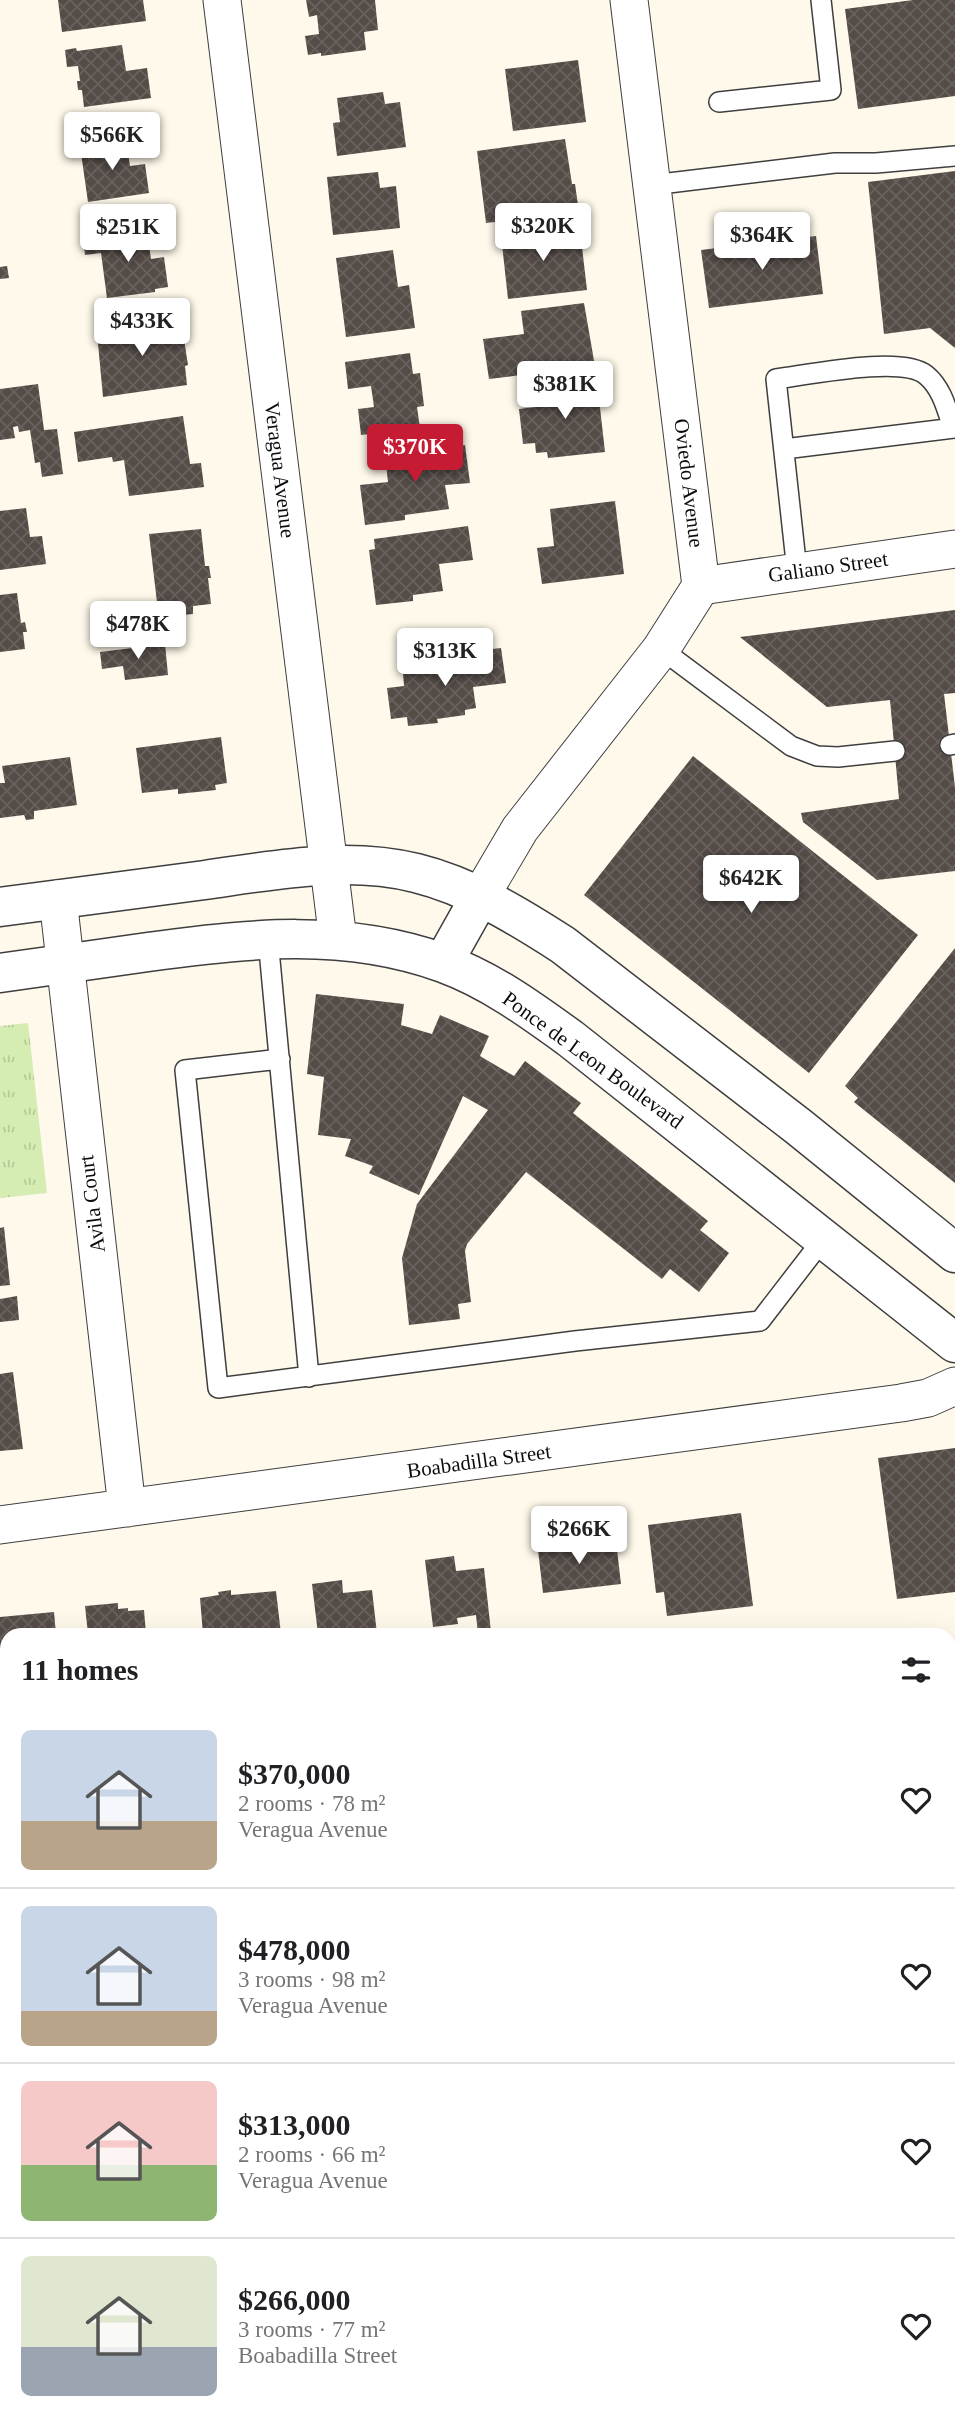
<!DOCTYPE html>
<meta charset="utf-8">
<style>
body{margin:0;font-family:"Times New Roman",serif;background:#f2f2f2;color:#202124;height:100vh;display:flex;flex-direction:column;font-size:26px;white-space:nowrap}
*{box-sizing:border-box;margin:0}
p{font-size:23px;color:#757577}
.icon{flex:none;width:38px;height:38px;fill:none;stroke:currentColor;stroke-width:2;stroke-linecap:round;stroke-linejoin:round}
.map{position:relative;flex:1;overflow:hidden}
.panel{position:absolute;left:0px;top:1628px;width:956px;height:800px;display:flex;flex-direction:column;background:#fff;border-radius:21px 21px 0 0;box-shadow:0 7px 28px #0002}
.panel>*{flex:none}
.price{position:absolute;translate:-50% -60px;padding:0 16px;border-radius:7px;background:#fff;color:#222;font-size:23px;line-height:46px;filter:drop-shadow(0 2px 4px #0008)}
.price::after{content:'';position:absolute;left:50%;top:42px;width:21px;height:16px;margin-left:-10px;background:inherit;clip-path:polygon(0 0,100% 0,50% 100%)}
.price.on{background:#c51b33;color:#fff}
ul{padding:0;list-style:none}
li{display:flex;align-items:center;gap:21px;height:175px;padding:0 21px}
li+li{border-top:2px solid #e0e0e0}
li span{display:grid;place-items:center;flex:none;width:196px;height:140px;border-radius:10px;color:#555}
li>.icon{margin-inline-start:auto}
span .icon{width:84px;height:84px;fill:#fffc;stroke-width:1}
li b{font-size:30px}
h2{display:flex;justify-content:space-between;align-items:center;height:84px;padding:0 21px;font-size:30px}
.map>svg:first-child{display:block}
.park{fill:url(#park-tufts)}
.building{fill:url(#building-cross-hatch)}
.lines{fill:none;stroke-linecap:round;stroke-linejoin:round}
.service-casing{stroke:#3f3f3f;stroke-width:22}
.minor-casing{stroke:#3f3f3f;stroke-width:39}
.tertiary-casing{stroke:#3f3f3f;stroke-width:41}
.service{stroke:#fff;stroke-width:19}
.minor{stroke:#fff;stroke-width:37}
.tertiary{stroke:#fff;stroke-width:38}
.labels{text-anchor:middle;stroke-width:7;stroke-linejoin:round;paint-order:stroke}
.street-label{font-size:21px;fill:#0c0c0c;stroke:#fff}
</style>
<div class="map">
<svg width="955" height="2426" viewBox="0 0 955 2426">
<defs>
<pattern id="park-tufts" width="24" height="20" patternUnits="userSpaceOnUse" patternTransform="scale(1.75)"><rect width="24" height="20" fill="#d5ecb2"/><path d="M3 7l-1-3M5 7V3M7 7l1-3M15 17l-1-3M17 17v-4M19 17l1-3" fill="none" stroke="#b6c998"/></pattern>
<pattern id="building-cross-hatch" width="8" height="8" patternUnits="userSpaceOnUse" patternTransform="scale(1.75)"><rect width="8" height="8" fill="#554c48"/><path d="M0 0l8 8M0 8l8-8" fill="none" stroke="#68615e"/></pattern>
</defs>
<rect width="100%" height="100%" fill="#fff9eb"/>
<path class="park" d="M28,1023L47,1193L0,1198V1026Z"/>
<path class="building" d="M58,0H143L146,21L62,32Z
M306,0H375L378,30L364,32L366,50L321,56V53L308,55L305,36L319,34L317,15L309,17Z
M913,0H955V96L858,109L845,9Z
M122,45L126,71L147,68L151,98L84,107L82,90H78L77,81H80L78,66L67,67L65,50L76,48L77,51Z
M578,60L586,122L513,131L505,69Z
M383,92L385,104L400,102L406,147L337,156L333,123L340,122L337,98Z
M565,139L572,184H575L579,212L486,223L477,151Z
M126,140L130,166L145,164L149,193L88,202L80,146Z
M955,171V348L930,328L884,334L868,182Z
M378,172L380,188L396,186L400,228L333,235L327,177Z
M571,226L574,248L582,247L587,290L508,299L501,235Z
M147,231L151,259L164,257L168,287L155,289V292L107,298L101,253L85,255L83,240Z
M816,236L823,294L709,308L701,250Z
M393,250L398,287L409,285L415,328L346,337L336,258Z
M7,266L9,278L0,279V267Z
M584,303L596,372L530,380L528,370L521,371V375L489,379L483,339L524,334L521,311Z
M174,319L177,341L184,339L188,365L185,366L187,385L103,397L97,333L106,332V329Z
M410,353L413,374L420,373L424,406L417,407L420,428L361,435L358,409L374,407L371,386L348,389L345,362Z
M597,381L605,452L548,458L547,452L536,453L535,443L523,444L519,409L536,407L534,389Z
M38,384L44,430L57,429L63,474L42,477L40,462L35,463L30,430L19,432L18,426L13,427L15,438L0,440V389Z
M183,416L190,464L201,463L204,487L129,496L124,460L113,462L112,457L78,462L74,432Z
M465,445L470,483L445,485L449,509L405,515V520L365,525L360,485L388,482L385,455Z
M615,501L624,574L542,584L537,548L554,546L550,509Z
M26,508L30,537L42,536L46,564L0,570V511Z
M468,526L473,560L439,564L443,591L413,595V601L376,605L369,550L375,549L374,539Z
M201,529L205,566H209L211,578H208L211,604L193,606V614L182,615L181,608L158,611L149,534Z
M17,593L21,623L25,622L27,632H23L25,649L0,652V595Z
M955,610V693L944,694L955,787V871L877,880L803,822L801,813L899,799L890,700L827,707L740,637Z
M165,644L168,675L125,680L123,666L102,669L100,652Z
M501,648L506,683L473,687L476,708L465,710V715L437,719L438,723L408,726L407,717L391,719L387,688L404,686L403,673L468,662L466,652Z
M221,737L227,783L215,785L216,790L178,794V789L142,793L136,748Z
M693,756L918,935L809,1073L584,895Z
M70,757L77,805L34,811V819L26,820L24,815L0,818V783H5L2,766Z
M955,948V1183L854,1102L858,1098L845,1086Z
M316,994L404,1004L401,1025L432,1034L440,1015L489,1036L480,1056L514,1076L525,1061L581,1103L573,1113L708,1221L700,1230L729,1253L699,1292L670,1269L662,1279L526,1172L467,1244L465,1251L471,1302L458,1304L460,1319L409,1325L402,1258L417,1204L488,1110L463,1096L419,1195L369,1173L373,1166L345,1156L351,1139L318,1135L324,1077L307,1074Z
M4,1227L10,1285L0,1286V1228Z
M17,1296L19,1320L0,1322V1299Z
M13,1372L23,1449L0,1451V1374Z
M955,1448V1592L897,1599L878,1458Z
M741,1513L753,1606L667,1616L664,1592L656,1593L648,1525Z
M616,1541L621,1584L543,1593L538,1550L558,1548L557,1543Z
M454,1556L456,1571L484,1568L491,1632L478,1634L476,1615L457,1618L458,1624L433,1627L425,1560Z
M342,1580L343,1593L372,1590L377,1634H318L312,1584Z
M231,1590V1595L276,1591L281,1634H203L200,1598L219,1595L218,1592Z
M118,1603V1609L128,1608V1611L144,1610L146,1634H88L85,1606Z
M54,1612L56,1634H7V1672L0,1673V1617Z
M955,1669V1730L948,1731V1670Z
M7,1774V1868H0V1775Z
M331,2420H411V2426H332Z
M552,2420H608L609,2426H553Z
M654,2420H673L674,2426H655Z"/>
<g class="lines">
<defs>
<path id="service" d="M719,102L831,90L821,0
M652,185L835,163H876L955,156
M784,449L955,428
M797,571L776,379C808,375 902,355 926,375C942,388 947,410 953,428
M661,649L791,746L817,756L838,757L895,751
M950,745L955,744
M268,939L309,1377
M280,1059L185,1070L218,1388L575,1341L760,1321L824,1238
M948,1908H955
M948,2207L955,2266"/>
<path id="minor" d="M222,0L338,940
M701,586L955,549
M480,897L520,829L661,649L701,586L629,0
M58,899L127,1508
M0,1525L901,1403L928,1398L955,1386
M948,1815H955
M0,1941L7,1940
M70,2420V2426
M482,2420V2426
M892,2420L893,2426"/>
<path id="tertiary" d="M0,907C68,898 137,889 205,880C274,870 347,856 416,873C469,886 518,916 563,945L799,1127L955,1253
M443,963L480,897
M0,973C49,966 99,959 148,952C248,938 346,928 443,963C490,980 531,1010 571,1039L955,1343"/>
</defs>
<use href="#service" class="service-casing"/>
<use href="#minor" class="minor-casing"/>
<use href="#tertiary" class="tertiary-casing"/>
<use href="#service" class="service"/>
<use href="#minor" class="minor"/>
<use href="#tertiary" class="tertiary"/>
</g>
<g class="labels">
<g class="street-label">
<text transform="translate(280 470) rotate(83)" y="7">Veragua Avenue</text>
<text transform="translate(689 483) rotate(83)" y="7">Oviedo Avenue</text>
<text transform="translate(828 567) rotate(-8)" y="7">Galiano Street</text>
<text transform="translate(593 1060) rotate(36)" y="7">Ponce de Leon Boulevard</text>
<text transform="translate(92 1204) rotate(-97)" y="7">Avila Court</text>
<text transform="translate(479 1461) rotate(-8)" y="7">Boabadilla Street</text>
</g>
</g>
</svg>
<b class="price" style="left:112px;top:172px">$566K</b>
<b class="price" style="left:543px;top:263px">$320K</b>
<b class="price" style="left:128px;top:264px">$251K</b>
<b class="price" style="left:762px;top:272px">$364K</b>
<b class="price" style="left:142px;top:358px">$433K</b>
<b class="price" style="left:565px;top:421px">$381K</b>
<b class="price on" style="left:415px;top:484px">$370K</b>
<b class="price" style="left:138px;top:661px">$478K</b>
<b class="price" style="left:445px;top:688px">$313K</b>
<b class="price" style="left:751px;top:915px">$642K</b>
<b class="price" style="left:579px;top:1566px">$266K</b>
<section class="panel">
<h2>11 homes<svg class="icon" aria-label="filters" viewBox="0 0 24 24"><path d="M4 7h16M4 17h16"/><circle cx="9" cy="7" r="2"/><circle cx="15" cy="17" r="2"/></svg></h2>
<ul>
<li><span style="background:linear-gradient(#c9d6e8 65%,#b9a48a 0)"><svg class="icon" aria-label="home" viewBox="0 0 24 24"><path d="M3 11l9-7 9 7M6 9v11h12V9"/></svg></span><div><b>$370,000</b><p>2 rooms · 78 m²</p><p>Veragua Avenue</p></div><svg class="icon" aria-label="heart" viewBox="0 0 24 24"><path d="M12 20l-8-8c-3-5 5-10 8-4 3-6 11-1 8 4z"/></svg></li>
<li><span style="background:linear-gradient(#c9d6e8 75%,#b9a48a 0)"><svg class="icon" aria-label="home" viewBox="0 0 24 24"><path d="M3 11l9-7 9 7M6 9v11h12V9"/></svg></span><div><b>$478,000</b><p>3 rooms · 98 m²</p><p>Veragua Avenue</p></div><svg class="icon" aria-label="heart" viewBox="0 0 24 24"><path d="M12 20l-8-8c-3-5 5-10 8-4 3-6 11-1 8 4z"/></svg></li>
<li><span style="background:linear-gradient(#f6c9c9 60%,#8fb573 0)"><svg class="icon" aria-label="home" viewBox="0 0 24 24"><path d="M3 11l9-7 9 7M6 9v11h12V9"/></svg></span><div><b>$313,000</b><p>2 rooms · 66 m²</p><p>Veragua Avenue</p></div><svg class="icon" aria-label="heart" viewBox="0 0 24 24"><path d="M12 20l-8-8c-3-5 5-10 8-4 3-6 11-1 8 4z"/></svg></li>
<li><span style="background:linear-gradient(#dfe7d0 65%,#9aa5b1 0)"><svg class="icon" aria-label="home" viewBox="0 0 24 24"><path d="M3 11l9-7 9 7M6 9v11h12V9"/></svg></span><div><b>$266,000</b><p>3 rooms · 77 m²</p><p>Boabadilla Street</p></div><svg class="icon" aria-label="heart" viewBox="0 0 24 24"><path d="M12 20l-8-8c-3-5 5-10 8-4 3-6 11-1 8 4z"/></svg></li>
</ul>
</section>
</div>
